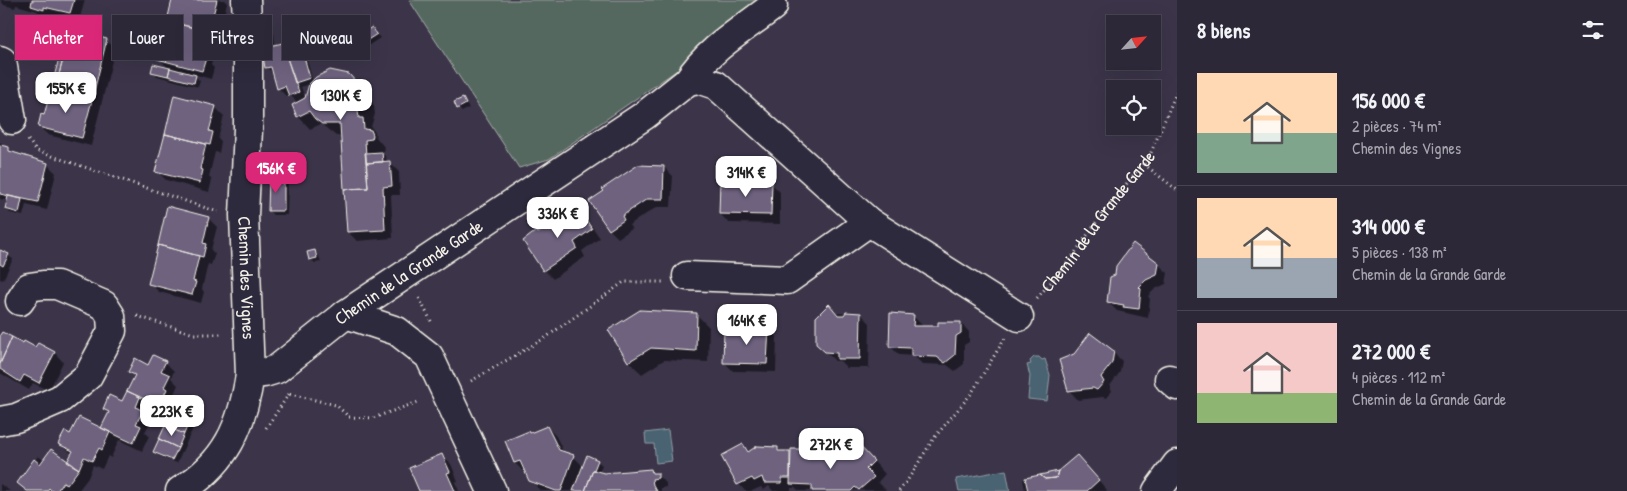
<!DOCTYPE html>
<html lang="fr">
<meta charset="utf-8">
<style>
body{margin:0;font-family:"Patrick Hand",sans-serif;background:#393443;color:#f1f3f6;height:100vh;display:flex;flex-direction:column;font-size:19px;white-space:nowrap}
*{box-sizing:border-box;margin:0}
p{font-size:16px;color:#a7a6ae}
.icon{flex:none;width:28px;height:28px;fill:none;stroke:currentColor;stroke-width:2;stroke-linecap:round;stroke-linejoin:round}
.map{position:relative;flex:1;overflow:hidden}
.panel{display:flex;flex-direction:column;background:#2d2838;width:450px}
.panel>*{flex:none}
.hud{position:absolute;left:15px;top:15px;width:475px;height:45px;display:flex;gap:10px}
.needle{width:32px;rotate:63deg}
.tools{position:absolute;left:1106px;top:15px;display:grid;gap:10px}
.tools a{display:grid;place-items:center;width:55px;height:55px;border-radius:0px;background:#2d2838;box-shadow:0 5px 20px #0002,0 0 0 1px #484453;font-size:25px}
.price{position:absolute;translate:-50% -42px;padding:0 11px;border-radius:10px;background:#fff;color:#222;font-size:16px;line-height:32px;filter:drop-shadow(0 1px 2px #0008)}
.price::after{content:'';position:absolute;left:50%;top:30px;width:15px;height:11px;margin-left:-8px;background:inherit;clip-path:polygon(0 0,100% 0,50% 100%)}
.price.on{background:#db2777;color:#fff}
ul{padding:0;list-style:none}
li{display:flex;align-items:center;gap:15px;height:125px;padding:0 20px}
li+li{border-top:1px solid #484453}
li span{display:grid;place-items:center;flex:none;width:140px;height:100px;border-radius:0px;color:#555}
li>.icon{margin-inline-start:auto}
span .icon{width:60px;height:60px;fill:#fffc;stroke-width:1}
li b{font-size:21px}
h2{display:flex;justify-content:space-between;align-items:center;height:60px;padding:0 20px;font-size:21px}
.tag{padding:0 18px;border-radius:0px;background:#2d2838;box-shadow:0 5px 20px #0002,0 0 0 1px #484453;font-size:18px;line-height:45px}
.tag.on{background:#db2777;color:#fff}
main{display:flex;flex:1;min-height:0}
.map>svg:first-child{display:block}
.green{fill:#556861;stroke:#a4aca4}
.water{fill:#4a6372;stroke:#8e9ca1}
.shadow{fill:#0007;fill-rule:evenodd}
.building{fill:#6e627f;stroke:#f4f1e8}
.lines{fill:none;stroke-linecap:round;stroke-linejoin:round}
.minor-casing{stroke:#f4f1e8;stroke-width:31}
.path{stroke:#f4f1e8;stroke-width:3;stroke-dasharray:1 4;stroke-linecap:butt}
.minor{stroke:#2f2a3d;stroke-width:28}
.labels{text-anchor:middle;stroke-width:4.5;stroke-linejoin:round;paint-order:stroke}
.street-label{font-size:18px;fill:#f4f1e8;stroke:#2f2a3d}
</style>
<main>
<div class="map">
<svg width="1177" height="491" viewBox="0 0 1177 491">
<rect width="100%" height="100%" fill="#3c354a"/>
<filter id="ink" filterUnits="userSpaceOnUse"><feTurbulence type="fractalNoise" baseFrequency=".02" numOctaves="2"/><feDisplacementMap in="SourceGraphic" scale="10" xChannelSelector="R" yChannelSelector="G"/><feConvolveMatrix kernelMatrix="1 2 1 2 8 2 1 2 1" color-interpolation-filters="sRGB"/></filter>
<g filter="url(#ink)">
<path class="green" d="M409,0H778L549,159L519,168Z"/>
<path class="water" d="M1034,357H1039L1042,360L1045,359L1050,375L1047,401L1028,399L1030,376L1027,365L1031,364L1030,361Z
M668,430L672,461L656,463L654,444H646L645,433Z
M1006,470L1010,491H959L956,479Z"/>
<path class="shadow" d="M0,0H85L79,21L53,15V18L41,15L37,11L16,5L15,8L4,5Z
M174,0H224L227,3L221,27L224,30L221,41L218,40L211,65L214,68L211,79L193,74L200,81L198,87L157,76L153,71L170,70L159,58Z
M372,29L380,38L360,51L356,47Z
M267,30H269L274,34L275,46L298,40L303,45L313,82L353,79L366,92L374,106L375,114L371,127L375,132L376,137L385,148L384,151L380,152L386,157L387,163H390L399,172L400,195H391L393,238L357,241L348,232L342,136H336L321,124L310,129L298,116V103L291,96L287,97L278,88L274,75L267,67L269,56L267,47ZM311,84L306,99L301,87Z
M106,40L115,49L91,146L48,135L39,127L45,117L52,91L49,89L55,78Z
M340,46L349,58L342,62L333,50Z
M462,99L469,108L462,112L458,108Z
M215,107L224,116L218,139L221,142L219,153L215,152L209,177L212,180L209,192L166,180L157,171Z
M0,142L14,154L47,164L56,173L47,210L26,205L23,216L10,213L6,209L8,201L0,199Z
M664,167L673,176L671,207H657L629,225L632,229L618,238L609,229Z
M284,177L288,182L287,215H273L269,211Z
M771,183L780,192V224L729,223L720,214Z
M168,208L208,218L217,227L211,250L215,254L211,265L208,264L202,289L204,292L201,303L159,292L150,283Z
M578,210L587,219L600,238L582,251L585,257L553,279L544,270L538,235Z
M0,251L13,259L3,280L0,279Z
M315,251L319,256L321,262L315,263L310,259Z
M1158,264L1168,273L1166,284L1155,289L1148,296L1150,299L1148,318L1117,311L1108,302L1116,276Z
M836,313L861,314L870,323L869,368H847L840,361H835L817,343Z
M696,314L709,327L708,362L664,360L642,374L629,362L609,331Z
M913,316L922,325V327H939L961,323L969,332V342L964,345V364L955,371L947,365L922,364L914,356L899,355L890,346Z
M768,328L777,337L776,372L733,371L724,362L752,332Z
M0,338L55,353L63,362L49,391L33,383L29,390L0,373Z
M1113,352L1122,361L1120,372L1110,386L1112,391L1106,398L1103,397L1078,400L1069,390Z
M165,362L174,371L171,378L178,385L173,396L175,398L168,414L150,405L145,415L151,421L145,432L149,436L142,451L119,440L111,458L108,456L102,469L93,465L88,478L78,491H27L19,483L38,456L44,460L68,463L72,454L60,443L71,436L102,430L110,414L104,409L123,403L135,377L130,371Z
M189,421L194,426L177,463L159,456L155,452Z
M547,427L556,436L564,453L573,456L584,467L597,461L602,465L599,473L603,475L651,470L666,483V487L661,488V491H543L540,490L530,480L526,471L524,472L515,463L506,442Z
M743,445L750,452L778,448L782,452H790L792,454L813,451L820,457H870L885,474L878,482L886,490L799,491L794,486V488H791V491H773L769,486L764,490L761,487L752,491H745L739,484L723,456Z
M442,455L451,464L458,481L455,482L459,491H421Z
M1086,466L1107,490L1106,491H1025L1023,479Z
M0,484L10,491H0Z"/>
<path class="building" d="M32,0H74L70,13L44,7V10L31,6Z
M172,0H217L212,19L215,20L212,32L167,21Z
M167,21L209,32L202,57L206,58L202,71L157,59Z
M372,27L377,34L355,48L351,41Z
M265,28H270L271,45L265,47Z
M66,29L107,39L92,100L48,89L51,76L58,78L65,52L61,51Z
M299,39L310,78L295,83L287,58L286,59L283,43Z
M283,43L286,59L287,58L299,92L289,96L285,86L277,89L271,67L265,68L263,56L268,55L265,47Z
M340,44L345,53L337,58L331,50Z
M61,51L65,52L58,78L54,77Z
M153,64L170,68L168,76L151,72Z
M170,68L196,75L194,83L168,76Z
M330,70L349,74L357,83L362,93L363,101L358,111L359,118H363L364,129L371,130L373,135L372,139L365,140L368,188L344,189L340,124H322L315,119L309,111L297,117L292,105L305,98L309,84L316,77Z
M51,90L92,100L82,138L38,127L41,114L44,115Z
M174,95L216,106L209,131L213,132L210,145L165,134Z
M463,98L466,104L457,109L454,102Z
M165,134L206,144L200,169L203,170L200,183L155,172Z
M0,145L9,147V151L48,163L38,202L0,194Z
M382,152L383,162L366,163L365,153Z
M390,161L392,186L383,187L385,230L347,232L344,189L368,188L366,163Z
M638,165L664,166L663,199H647L622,216L624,220L609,230L589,201L604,191L602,189Z
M269,176H284V211H268Z
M720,181L772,182L771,215L719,214Z
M8,196L22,199L19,213L5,209Z
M167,206L209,217L203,243L206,244L203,257L158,245Z
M579,208L592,229L574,242L577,248L543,271L523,241L536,231L538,233Z
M1133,243L1159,263L1157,275L1146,280L1139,287L1141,289L1139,309L1123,307L1124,305L1107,302L1110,277L1115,275L1116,266Z
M158,245L199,256L193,281L196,282L192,295L148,284Z
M0,250L9,254L3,266L0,264Z
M315,250L317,258L309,260L307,252Z
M829,304L838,315H844L846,312L861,313L860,359H837V353L825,352L816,344V317Z
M640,310L697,313L696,351L651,348L628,362L608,330Z
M890,313L914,315L913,326H938V322H961V333L956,336L955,355L945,363L937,357L911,356V348L889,347Z
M750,326H769L767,364L723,363L724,330L750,331Z
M2,332L12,337L0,364V335Z
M1090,333L1114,351L1112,363L1101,377L1104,382L1097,390L1093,388L1068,391L1059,360L1074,354Z
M12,337L23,343L24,341L35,347L38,343L55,352L39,383L24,375L20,382L0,369V364Z
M153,355L166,361L161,371L170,375L164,387L167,389L159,406L127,391L135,375L128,372L135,358L148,365Z
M127,391L140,397L136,407L143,411L136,424L141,426L133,443L101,428L109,412L103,409L109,395L122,401Z
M171,412L190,420L184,434L165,426Z
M79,417L110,432L102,450L99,448L92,461L84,457L79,469L67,462L73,451L58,444L65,431L70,434Z
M165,426L184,434L178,448L159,439Z
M547,426L559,450L574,455L561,491H556L529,481L520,461L514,463L505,441L529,431L530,433Z
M159,439L178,448L172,460L153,452Z
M857,443L874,461L866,469L874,477L859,490L855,487L851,491H812V485L790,484L791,449H814V455L843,456Z
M743,444L748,452L757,446L778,447V451H790V478H782V483H764L762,477L754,481L752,478L737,485L721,456Z
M51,449L79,469L67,485L63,482L57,491H52L49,488L47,491H27L17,483L34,459L40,464Z
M442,454L450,472L447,473L455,491H419L409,468Z
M587,455L598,460L594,470H593L585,491H573Z
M1077,455L1099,480L1087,491H1028L1025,478L1040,475L1045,479L1056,478L1058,471Z
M651,469L652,473H658V478L652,479L653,485L657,491H585L593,470L604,473Z
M1058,471L1056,478L1045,479L1040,475Z"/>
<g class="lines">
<defs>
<g id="minor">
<path id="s2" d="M246,0L248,39V129L244,215L250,375"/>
<path d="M0,60L2,61L12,120"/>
<path d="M688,81C708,49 744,29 773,6"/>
<path d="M687,276L787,280L869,222"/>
<path d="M346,314L397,331L429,356L492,491"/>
<path d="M1169,379L1177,386"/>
<path d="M0,421L16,418L60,399L88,376L112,331L111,316L104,305L57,285H43L29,287L20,301"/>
<path id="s3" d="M180,491C226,463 242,427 250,375L264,373L277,369L346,314L645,115L688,81L698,79L716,85L869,222L1019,317"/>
<path d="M1157,491L1177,464"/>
</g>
</defs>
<use href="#minor" class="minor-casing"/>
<g class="path">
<path d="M28,140L37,151L218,212"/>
<path d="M1144,164L1177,190"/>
<path d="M419,298L432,323"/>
<path id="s1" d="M1037,298L1070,260L1104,211L1150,155L1177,91"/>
<path d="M137,316L194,334H223"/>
<path d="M471,381L545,338L624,282H663"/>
<path d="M290,394L336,405L349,417L373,418L421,401"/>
<path d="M266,428L289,394"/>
<path d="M899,491L907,481L934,438L971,394L1005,338"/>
</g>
<use href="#minor" class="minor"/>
</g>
</g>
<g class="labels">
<g class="street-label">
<text dy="6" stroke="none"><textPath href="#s1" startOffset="98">Chemin de la Grande Garde</textPath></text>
<text dy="6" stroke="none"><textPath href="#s3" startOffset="332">Chemin de la Grande Garde</textPath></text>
<text dy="6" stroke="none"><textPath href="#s2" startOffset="278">Chemin des Vignes</textPath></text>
</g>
</g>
</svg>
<div class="tools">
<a><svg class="needle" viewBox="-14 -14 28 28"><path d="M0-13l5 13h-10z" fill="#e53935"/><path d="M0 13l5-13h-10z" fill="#a7a6ae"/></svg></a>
<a><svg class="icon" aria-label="locate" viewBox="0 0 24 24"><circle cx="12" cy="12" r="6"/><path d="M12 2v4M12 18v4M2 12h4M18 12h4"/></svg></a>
</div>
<b class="price" style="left:66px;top:114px">155K €</b>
<b class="price" style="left:341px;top:121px">130K €</b>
<b class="price on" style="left:276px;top:194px">156K €</b>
<b class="price" style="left:746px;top:198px">314K €</b>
<b class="price" style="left:558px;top:239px">336K €</b>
<b class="price" style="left:747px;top:346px">164K €</b>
<b class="price" style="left:172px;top:437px">223K €</b>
<b class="price" style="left:831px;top:470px">272K €</b>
<div class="hud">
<a class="tag on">Acheter</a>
<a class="tag">Louer</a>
<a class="tag">Filtres</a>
<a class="tag">Nouveau</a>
</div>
</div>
<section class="panel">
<h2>8 biens<svg class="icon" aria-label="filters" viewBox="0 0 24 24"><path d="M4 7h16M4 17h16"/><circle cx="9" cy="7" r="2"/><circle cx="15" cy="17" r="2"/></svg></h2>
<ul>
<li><span style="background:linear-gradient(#ffd9b3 60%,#7fa58c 0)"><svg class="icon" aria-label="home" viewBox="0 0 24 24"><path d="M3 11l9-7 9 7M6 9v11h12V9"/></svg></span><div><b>156 000 €</b><p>2 pièces · 74 m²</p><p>Chemin des Vignes</p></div></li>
<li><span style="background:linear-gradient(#ffd9b3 60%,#9aa5b1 0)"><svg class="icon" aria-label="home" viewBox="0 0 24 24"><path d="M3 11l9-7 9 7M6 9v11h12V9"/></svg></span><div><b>314 000 €</b><p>5 pièces · 138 m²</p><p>Chemin de la Grande Garde</p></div></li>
<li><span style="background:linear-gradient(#f6c9c9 70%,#8fb573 0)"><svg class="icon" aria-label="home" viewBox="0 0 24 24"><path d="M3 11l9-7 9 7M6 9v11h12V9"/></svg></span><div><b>272 000 €</b><p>4 pièces · 112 m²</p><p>Chemin de la Grande Garde</p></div></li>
</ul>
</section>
</main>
